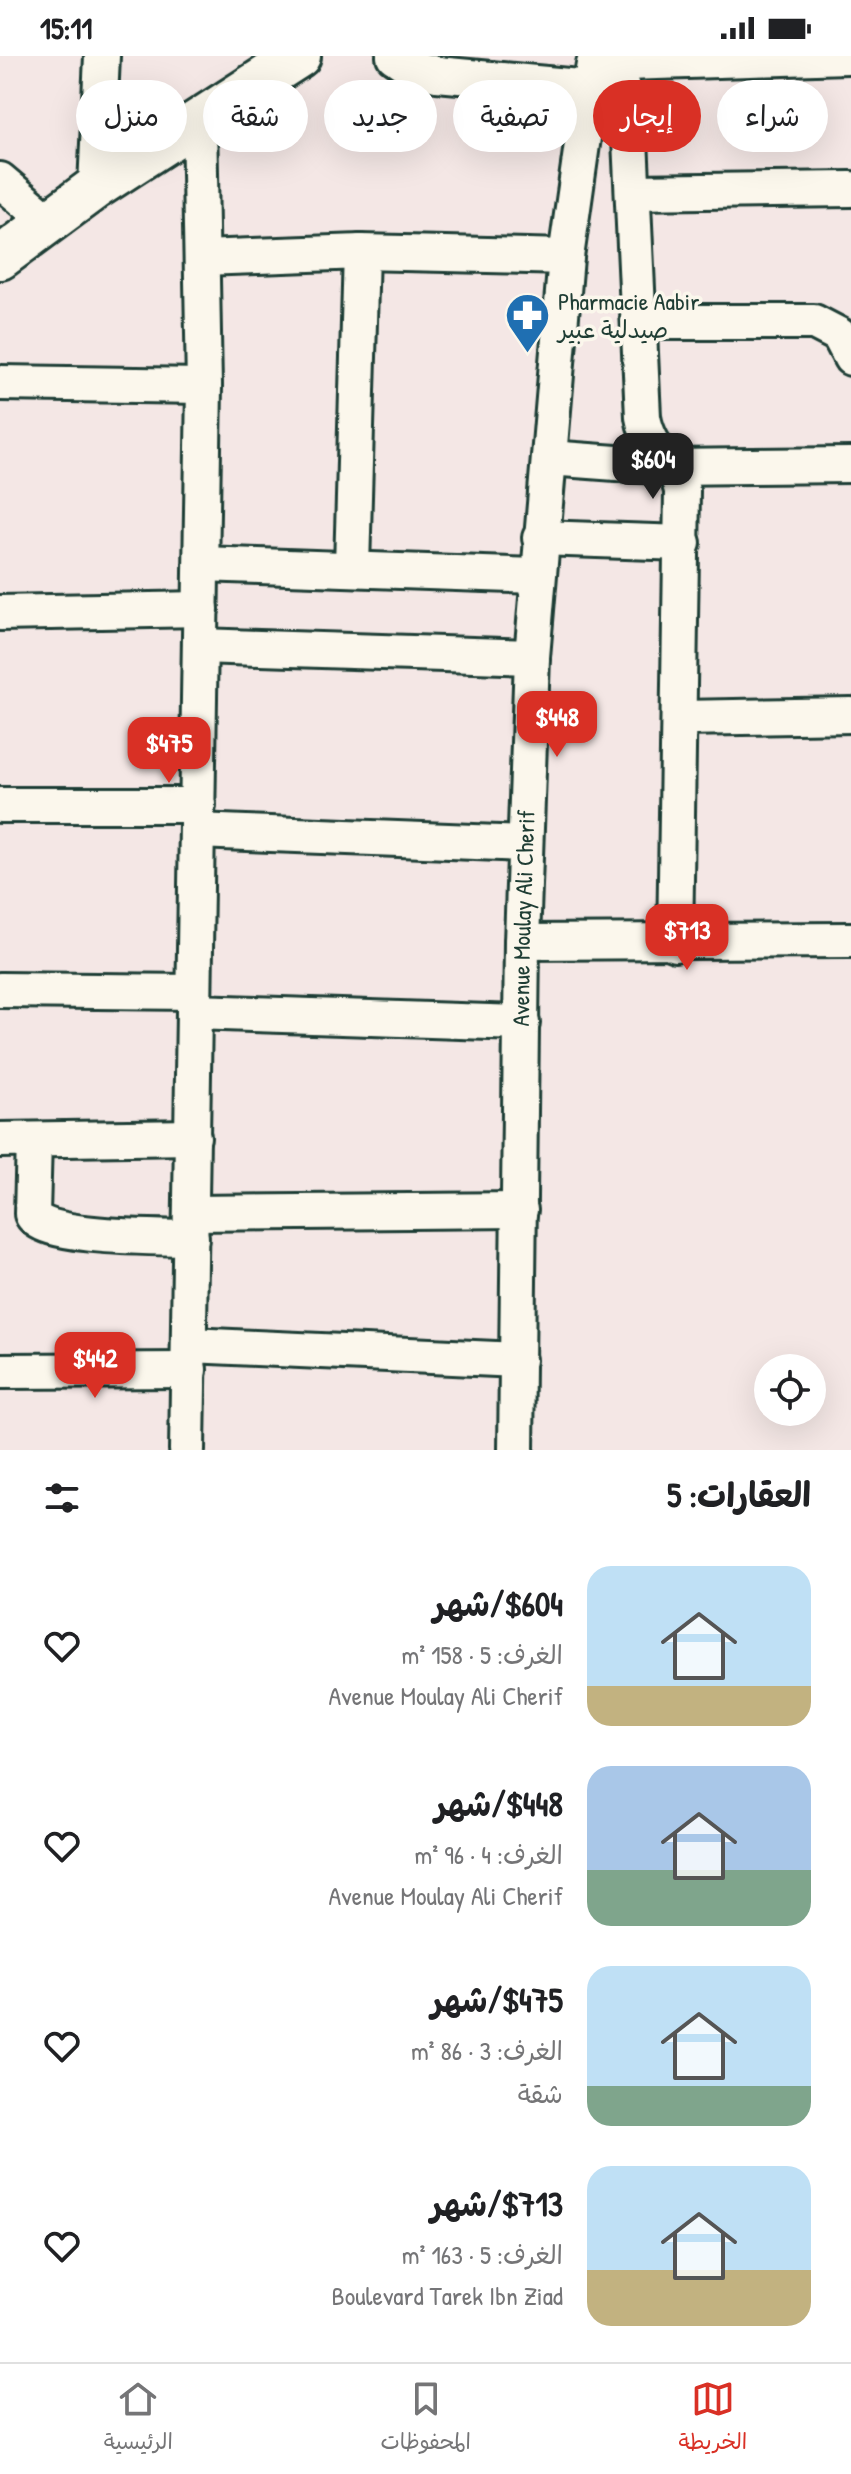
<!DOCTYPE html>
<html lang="ar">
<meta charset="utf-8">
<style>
body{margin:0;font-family:"Patrick Hand","Playpen Sans Arabic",sans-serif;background:#f6f6f6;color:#202124;direction:rtl;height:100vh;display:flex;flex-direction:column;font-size:30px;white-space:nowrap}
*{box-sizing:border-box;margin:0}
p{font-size:26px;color:#757577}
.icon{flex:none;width:44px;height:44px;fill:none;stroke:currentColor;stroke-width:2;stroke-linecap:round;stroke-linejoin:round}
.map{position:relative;height:1394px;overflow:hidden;direction:ltr}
.sheet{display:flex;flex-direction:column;background:#fff;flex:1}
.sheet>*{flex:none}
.banner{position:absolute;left:24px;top:24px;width:804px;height:72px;direction:rtl;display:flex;gap:16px}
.buttons{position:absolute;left:754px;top:1298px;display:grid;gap:16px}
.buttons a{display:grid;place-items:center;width:72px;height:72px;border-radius:50%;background:#fff;box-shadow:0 8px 32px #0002;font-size:40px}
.price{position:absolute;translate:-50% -68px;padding:0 18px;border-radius:16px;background:#d93025;color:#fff;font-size:26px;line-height:52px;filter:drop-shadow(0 2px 4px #0008)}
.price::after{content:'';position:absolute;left:50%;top:48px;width:24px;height:18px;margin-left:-12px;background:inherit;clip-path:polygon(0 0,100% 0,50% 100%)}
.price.selected{background:#222;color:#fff}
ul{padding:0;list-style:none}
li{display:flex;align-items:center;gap:24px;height:200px;padding:0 40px}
li span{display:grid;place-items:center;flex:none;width:224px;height:160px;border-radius:24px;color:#555}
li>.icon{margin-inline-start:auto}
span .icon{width:96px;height:96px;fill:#fffc;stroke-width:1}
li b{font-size:34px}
h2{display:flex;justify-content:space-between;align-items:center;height:96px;padding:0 40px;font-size:34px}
.pill{padding:0 28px;border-radius:36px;background:#fff;box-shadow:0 8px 32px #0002;font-size:28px;line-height:72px}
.pill.selected{background:#d93025;color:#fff}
.status{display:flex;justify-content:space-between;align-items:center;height:56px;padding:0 40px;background:#fff;direction:ltr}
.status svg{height:22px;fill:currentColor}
.tab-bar{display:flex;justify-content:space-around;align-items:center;height:112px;border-top:2px solid #e0e0e0;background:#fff;font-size:22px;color:#757577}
.tab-bar a{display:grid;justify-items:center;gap:4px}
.tab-bar .selected{color:#d93025}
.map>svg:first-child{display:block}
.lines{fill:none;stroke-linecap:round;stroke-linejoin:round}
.minor-casing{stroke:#1f3d34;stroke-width:40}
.major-casing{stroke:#1f3d34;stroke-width:48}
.minor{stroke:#fbf7ec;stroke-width:34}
.major{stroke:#fbf7ec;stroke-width:42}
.labels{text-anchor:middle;stroke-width:7;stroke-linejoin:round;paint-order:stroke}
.poi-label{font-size:24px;fill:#1f3d34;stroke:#fbf7ec;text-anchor:start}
.street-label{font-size:24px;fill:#1f3d34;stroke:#fbf7ec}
</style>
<div class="status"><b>15:11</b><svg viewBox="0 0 49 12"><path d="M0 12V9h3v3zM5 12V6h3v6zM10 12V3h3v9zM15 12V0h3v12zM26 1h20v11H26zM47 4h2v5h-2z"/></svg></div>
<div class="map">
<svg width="851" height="1394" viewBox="0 0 851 1394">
<rect width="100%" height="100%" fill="#f4e7e5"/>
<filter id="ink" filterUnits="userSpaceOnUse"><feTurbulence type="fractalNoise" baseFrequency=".0125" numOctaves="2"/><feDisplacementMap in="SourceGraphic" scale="16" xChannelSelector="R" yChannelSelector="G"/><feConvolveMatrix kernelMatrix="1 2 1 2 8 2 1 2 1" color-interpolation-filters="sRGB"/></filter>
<g filter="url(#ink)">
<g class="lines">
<defs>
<g id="minor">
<path d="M394,0L413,13L437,18L590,32"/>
<path d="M612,0L623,35L630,83L643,361C650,400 676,405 682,435L675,888"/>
<path d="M595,8L847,0"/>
<path d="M0,124L51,167"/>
<path d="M96,131L102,0"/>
<path d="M634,136L851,133"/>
<path d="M202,202L361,196L566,201"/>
<path d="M639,266H814L839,279L851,302"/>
<path d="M0,327L204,330"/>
<path d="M549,402L670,411L851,409"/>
<path d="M540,482L683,487"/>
<path d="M202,508L537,520"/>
<path d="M352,511L361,196"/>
<path d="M0,557L201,553"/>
<path d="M200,590L532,601"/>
<path d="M681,662L851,659"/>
<path d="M0,749H198"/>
<path d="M197,775L525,788"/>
<path d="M522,886L851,884"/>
<path d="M0,934L194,936"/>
<path d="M194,956L522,967"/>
<path d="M0,1084L193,1081"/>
<path d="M34,1084L32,1158C41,1183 163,1181 191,1182"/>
<path d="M192,1157L520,1154"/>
<path d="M190,1289L518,1304"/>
<path d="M0,1315L189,1314"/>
<path d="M187,1394L204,330L199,64"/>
<path id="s1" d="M516,1394L522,886L532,601L566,201L590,32L594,8L599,0"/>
</g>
<path id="major" d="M0,202L96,131L299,0"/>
</defs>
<use href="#minor" class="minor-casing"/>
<use href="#major" class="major-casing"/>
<use href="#minor" class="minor"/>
<use href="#major" class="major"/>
</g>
</g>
<defs>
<symbol id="pharmacy-pin" viewBox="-11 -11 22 30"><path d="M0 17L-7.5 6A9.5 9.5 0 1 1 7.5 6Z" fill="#1f6fb2" stroke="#fbf7ec"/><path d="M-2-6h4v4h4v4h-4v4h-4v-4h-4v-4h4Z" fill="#fff"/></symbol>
</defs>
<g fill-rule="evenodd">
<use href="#pharmacy-pin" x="502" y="234" width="51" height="69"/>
</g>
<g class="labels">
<g class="poi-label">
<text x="558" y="254">Pharmacie Aabir<tspan x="558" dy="28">صيدلية عبير</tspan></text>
</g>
<g class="street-label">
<text dy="8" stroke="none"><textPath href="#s1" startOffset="532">Avenue Moulay Ali Cherif</textPath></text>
</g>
</g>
</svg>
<div class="buttons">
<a><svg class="icon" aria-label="locate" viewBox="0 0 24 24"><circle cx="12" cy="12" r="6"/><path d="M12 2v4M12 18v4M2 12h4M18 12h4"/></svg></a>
</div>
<b class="price selected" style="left:653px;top:445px">$604</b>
<b class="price" style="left:557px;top:703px">$448</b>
<b class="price" style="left:169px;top:729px">$475</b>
<b class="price" style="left:687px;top:916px">$713</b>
<b class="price" style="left:95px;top:1344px">$442</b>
<div class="banner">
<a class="pill">شراء</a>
<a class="pill selected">إيجار</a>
<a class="pill">تصفية</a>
<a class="pill">جديد</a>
<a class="pill">شقة</a>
<a class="pill">منزل</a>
</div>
</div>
<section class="sheet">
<h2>العقارات: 5<svg class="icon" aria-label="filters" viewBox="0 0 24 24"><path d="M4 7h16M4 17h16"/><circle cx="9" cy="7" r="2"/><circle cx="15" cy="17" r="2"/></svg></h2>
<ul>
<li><span style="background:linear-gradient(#bfe0f5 75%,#c2b280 0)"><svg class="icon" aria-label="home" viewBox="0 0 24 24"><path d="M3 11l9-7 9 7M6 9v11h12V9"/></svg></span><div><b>$604/شهر</b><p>الغرف: 5 · 158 m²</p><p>Avenue Moulay Ali Cherif</p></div><svg class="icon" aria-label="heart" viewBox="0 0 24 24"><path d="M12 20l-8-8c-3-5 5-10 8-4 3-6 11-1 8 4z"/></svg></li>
<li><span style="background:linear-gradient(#a9c7e8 65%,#7fa58c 0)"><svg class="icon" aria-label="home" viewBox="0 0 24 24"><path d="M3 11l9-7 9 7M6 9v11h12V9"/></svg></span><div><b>$448/شهر</b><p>الغرف: 4 · 96 m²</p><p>Avenue Moulay Ali Cherif</p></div><svg class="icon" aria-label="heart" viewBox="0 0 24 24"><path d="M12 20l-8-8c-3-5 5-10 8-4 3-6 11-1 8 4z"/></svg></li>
<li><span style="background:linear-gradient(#bfe0f5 75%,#7fa58c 0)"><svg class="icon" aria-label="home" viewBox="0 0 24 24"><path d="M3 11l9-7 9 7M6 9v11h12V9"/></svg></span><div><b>$475/شهر</b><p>الغرف: 3 · 86 m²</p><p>شقة</p></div><svg class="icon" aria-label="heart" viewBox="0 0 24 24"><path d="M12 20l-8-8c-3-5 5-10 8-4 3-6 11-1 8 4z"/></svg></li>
<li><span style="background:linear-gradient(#bfe0f5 65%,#c2b280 0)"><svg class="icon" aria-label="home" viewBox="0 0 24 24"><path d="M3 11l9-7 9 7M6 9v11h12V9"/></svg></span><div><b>$713/شهر</b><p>الغرف: 5 · 163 m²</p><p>Boulevard Tarek Ibn Ziad</p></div><svg class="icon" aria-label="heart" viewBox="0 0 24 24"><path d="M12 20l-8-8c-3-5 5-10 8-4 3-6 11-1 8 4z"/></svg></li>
</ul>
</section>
<nav class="tab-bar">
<a class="selected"><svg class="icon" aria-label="map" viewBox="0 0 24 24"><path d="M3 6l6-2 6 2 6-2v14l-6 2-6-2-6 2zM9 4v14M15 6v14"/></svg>الخريطة</a>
<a><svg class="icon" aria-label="saved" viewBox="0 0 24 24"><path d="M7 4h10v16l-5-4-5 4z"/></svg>المحفوظات</a>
<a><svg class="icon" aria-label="home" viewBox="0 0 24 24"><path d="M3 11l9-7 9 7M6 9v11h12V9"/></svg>الرئيسية</a>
</nav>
